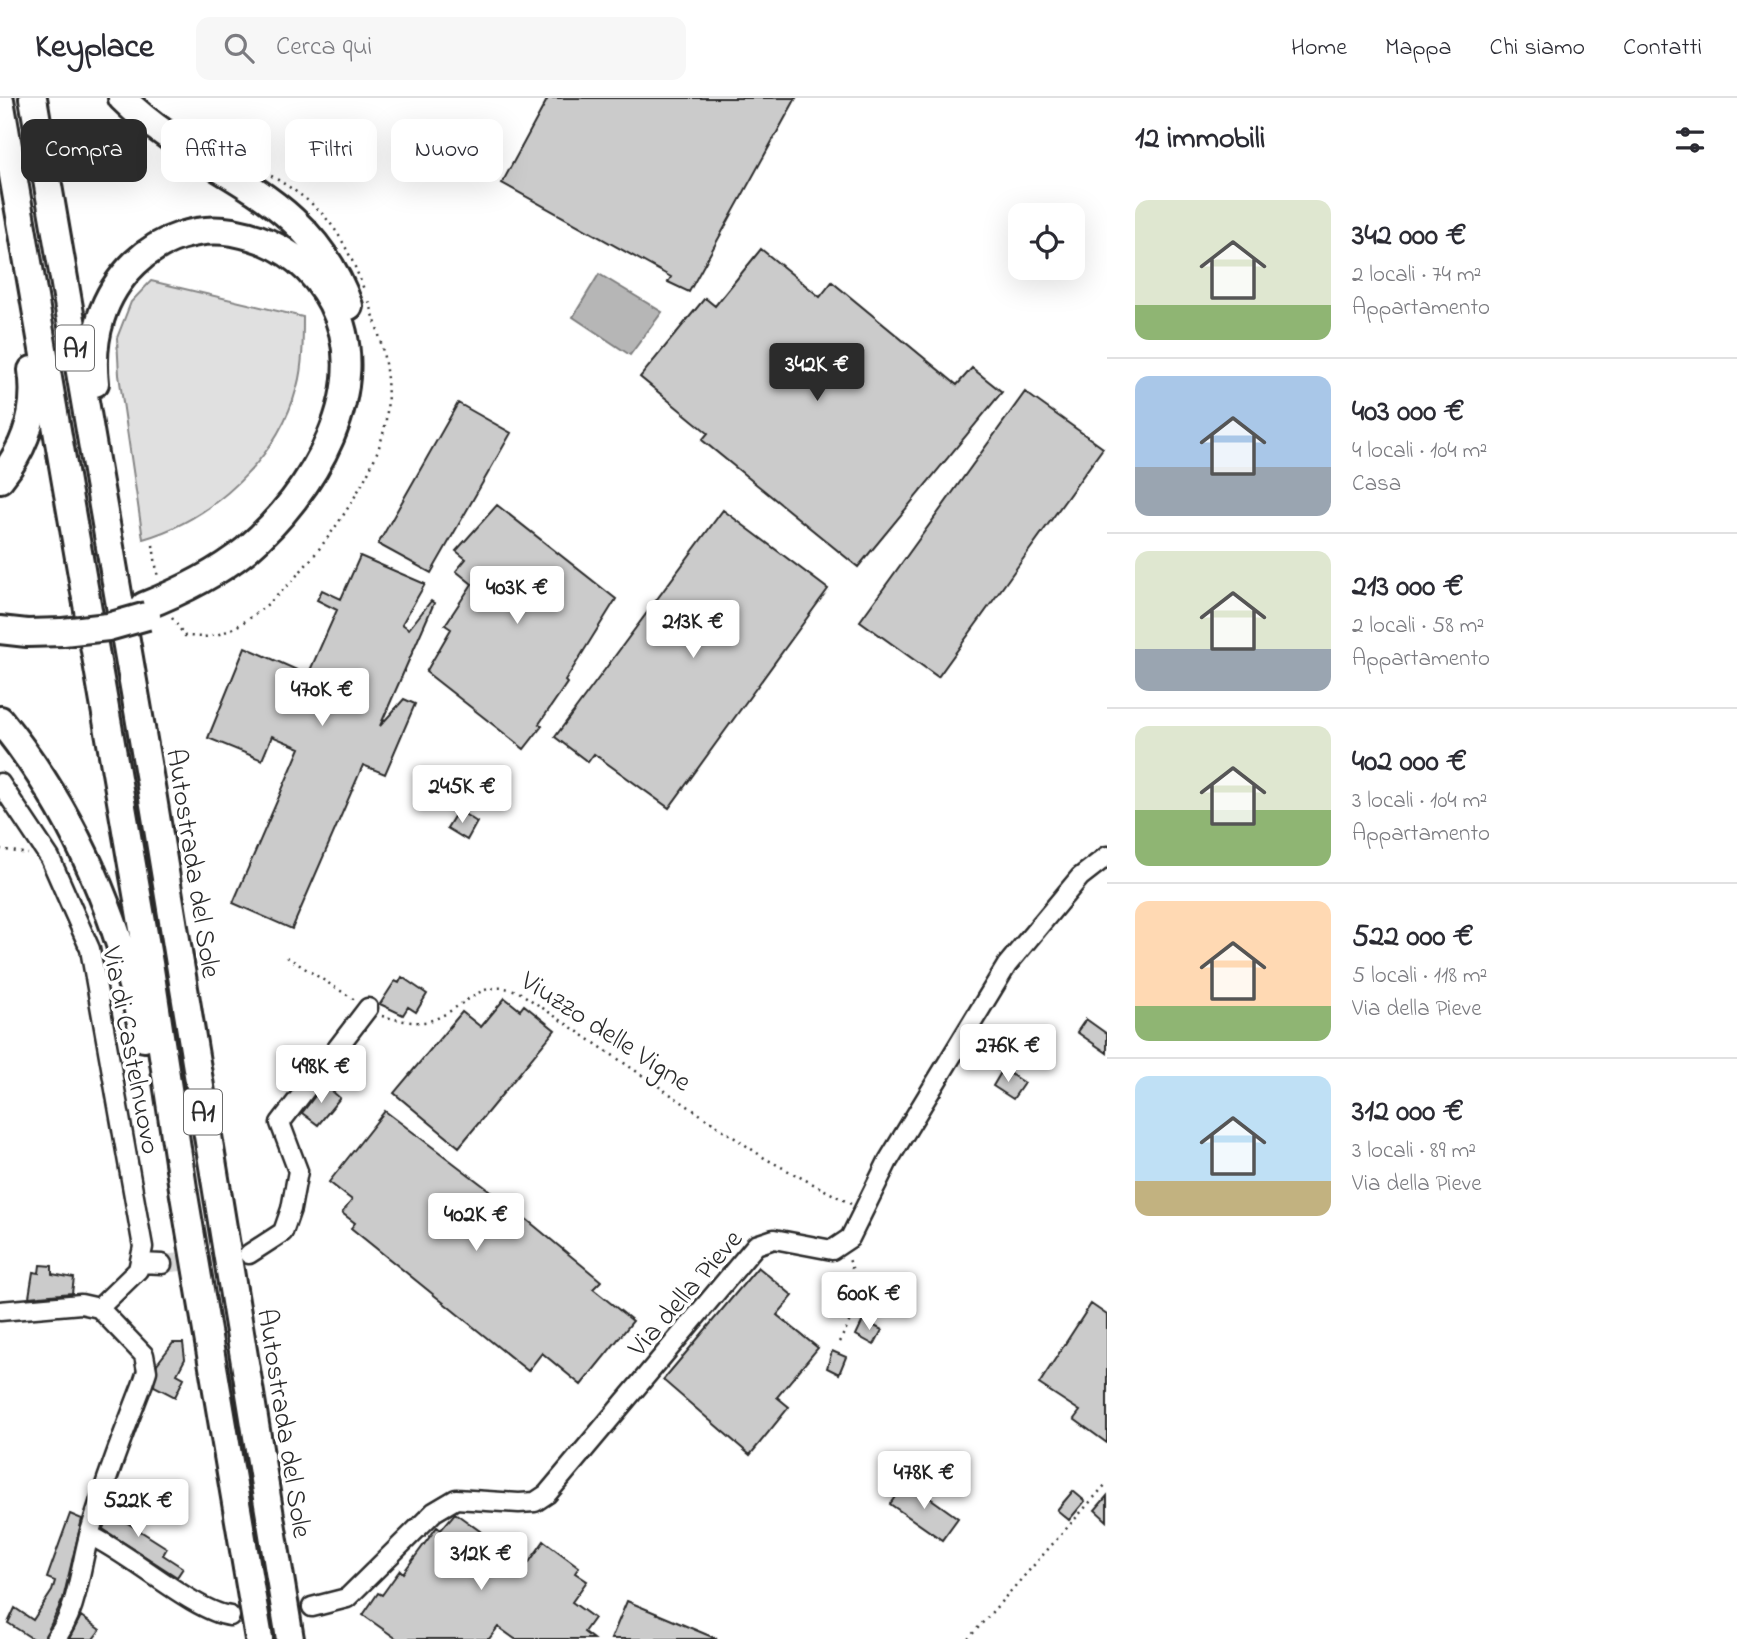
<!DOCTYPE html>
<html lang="it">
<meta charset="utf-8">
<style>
body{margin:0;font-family:"Indie Flower",sans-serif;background:#f7f7f7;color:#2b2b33;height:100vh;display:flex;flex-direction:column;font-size:26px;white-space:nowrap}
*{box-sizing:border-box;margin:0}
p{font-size:23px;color:#7c7c81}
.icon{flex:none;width:38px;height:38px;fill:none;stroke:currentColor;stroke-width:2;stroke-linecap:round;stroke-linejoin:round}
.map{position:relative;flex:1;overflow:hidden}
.drawer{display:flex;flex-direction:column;background:#fff;width:630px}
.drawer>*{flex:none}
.banner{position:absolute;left:21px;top:21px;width:665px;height:63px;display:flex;gap:14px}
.tools{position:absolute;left:1008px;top:105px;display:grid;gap:14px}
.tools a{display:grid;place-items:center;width:77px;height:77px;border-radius:14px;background:#fff;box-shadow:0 7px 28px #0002;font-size:35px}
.price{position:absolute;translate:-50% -60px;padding:0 16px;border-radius:7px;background:#fff;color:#222;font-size:23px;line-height:46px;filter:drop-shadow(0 2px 4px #0008)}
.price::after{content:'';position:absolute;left:50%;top:42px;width:21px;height:16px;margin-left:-10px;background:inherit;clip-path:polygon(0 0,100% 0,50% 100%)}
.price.on{background:#2b2b2b;color:#fff}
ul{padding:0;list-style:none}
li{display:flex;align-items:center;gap:21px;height:175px;padding:0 28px}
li+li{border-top:2px solid #e1e1e2}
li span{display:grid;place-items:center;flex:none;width:196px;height:140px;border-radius:14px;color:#555}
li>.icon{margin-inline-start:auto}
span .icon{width:84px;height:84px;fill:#fffc;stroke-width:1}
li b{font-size:30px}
h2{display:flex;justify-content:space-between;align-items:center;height:84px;padding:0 28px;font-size:30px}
.tag{padding:0 24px;border-radius:14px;background:#fff;box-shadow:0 7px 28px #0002;font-size:24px;line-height:63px}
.tag.on{background:#2b2b2b;color:#fff}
header{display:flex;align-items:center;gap:42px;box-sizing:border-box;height:98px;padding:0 35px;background:#fff;border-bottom:2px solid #e1e1e2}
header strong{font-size:33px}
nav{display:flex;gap:38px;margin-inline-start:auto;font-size:24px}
.search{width:490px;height:63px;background:#f7f7f7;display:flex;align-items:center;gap:18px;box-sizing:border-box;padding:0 24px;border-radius:14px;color:#7c7c81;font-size:26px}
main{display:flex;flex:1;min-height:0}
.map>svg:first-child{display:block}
.green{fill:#e0e0e0;stroke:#868686;stroke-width:2}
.water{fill:#b6b6b6;stroke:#7e7e7e;stroke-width:2}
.building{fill:#cbcbcb;stroke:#2b2b2b;stroke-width:2}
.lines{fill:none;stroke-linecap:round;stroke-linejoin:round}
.minor-tunnel{stroke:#d5d5d5;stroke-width:18;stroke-dasharray:18 9;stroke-linecap:butt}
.minor-casing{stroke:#2b2b2b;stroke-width:23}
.highway-casing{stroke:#2b2b2b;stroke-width:32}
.path{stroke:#2b2b2b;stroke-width:2.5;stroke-dasharray:2 5;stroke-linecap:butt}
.minor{stroke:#fff;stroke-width:18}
.highway{stroke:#fff;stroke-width:26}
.highway-bridge-casing{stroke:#2b2b2b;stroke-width:32;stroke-linecap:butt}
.highway-bridge{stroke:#fff;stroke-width:26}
.labels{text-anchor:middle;stroke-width:7;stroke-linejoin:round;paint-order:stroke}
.shield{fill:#fff;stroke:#6b6b6b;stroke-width:2}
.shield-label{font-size:26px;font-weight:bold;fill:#2b2b2b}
.street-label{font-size:28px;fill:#2b2b2b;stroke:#fff}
</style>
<header>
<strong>Keyplace</strong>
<div class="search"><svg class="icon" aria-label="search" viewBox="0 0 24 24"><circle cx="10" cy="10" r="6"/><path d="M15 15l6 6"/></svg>Cerca qui</div>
<nav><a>Home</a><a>Mappa</a><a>Chi siamo</a><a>Contatti</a></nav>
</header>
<main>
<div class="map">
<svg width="1107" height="1541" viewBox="0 0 1107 1541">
<rect width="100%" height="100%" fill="#fff"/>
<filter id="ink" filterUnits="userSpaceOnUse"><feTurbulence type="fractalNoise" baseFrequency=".0143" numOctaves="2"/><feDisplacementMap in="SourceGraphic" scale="14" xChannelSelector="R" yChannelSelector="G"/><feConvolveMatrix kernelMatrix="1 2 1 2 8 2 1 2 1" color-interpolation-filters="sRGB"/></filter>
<g filter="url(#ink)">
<path class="green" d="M151,183L303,219C303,241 303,268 297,289C278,360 213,421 143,441L119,277L117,240L131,204Z"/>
<path class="water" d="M599,176L662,214L630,257L573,219Z"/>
<path class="building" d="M548,0H796L689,194L668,184L671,179L502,85Z
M761,151L820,199L832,184L957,287L972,270L1002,294L858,469L702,342L708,335L640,279L705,200L715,208Z
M1025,294L1103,350L938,579L860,523Z
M458,305L511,335L431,475L378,446Z
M497,407L616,501L565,583L567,585L539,626L542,628L524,651L426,574L451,531L445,527L472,486L456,473L466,461L456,453Z
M723,412L828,491L669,710L594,656L588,664L555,639Z
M360,458L425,486L402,526L409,531L431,503L434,505L380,628L404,601L415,606L385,676L363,667L292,831L233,805L300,650L272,638L262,662L208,640L245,549L308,577L337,512L317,502L322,492L341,501Z
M458,712L477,724L467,742L447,730Z
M402,879L427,896L416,914L408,909L403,917L380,906L395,883L399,885Z
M505,900L520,912L524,907L555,932L459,1049L394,995L462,914L481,929Z
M1086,921L1107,936V955L1077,934Z
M1003,971L1024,985L1013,1001L993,988Z
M324,986L340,1000L318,1027L302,1015Z
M385,1013L514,1111L601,1183L593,1191L633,1223L581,1287L542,1255L528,1273L351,1130L355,1125L342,1115L352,1102L329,1084Z
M40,1167L52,1168V1176L74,1180L72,1195L29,1199L33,1174L39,1175Z
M758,1169L793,1198L777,1217L818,1250L777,1299L789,1309L750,1357L663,1282Z
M1091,1206L1107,1217V1345L1074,1321L1080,1313L1039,1286Z
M863,1222L882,1232L874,1247L856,1237Z
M173,1245H183L185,1261L177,1276L184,1280L175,1299L154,1288L157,1266Z
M832,1253L846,1259L839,1276L827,1270Z
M906,1383L958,1420L942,1442L890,1406Z
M116,1391L124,1395L112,1415L167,1450L163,1457L183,1470L177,1479L103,1431Z
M1073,1393L1085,1403L1069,1422L1057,1412Z
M1107,1398V1423L1095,1412Z
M455,1415L527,1467L544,1443L579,1469L575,1475L587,1483L572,1504L594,1520L584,1534L593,1541H515L498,1529L489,1541H397L363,1517L378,1495L382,1497L400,1472L403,1475L437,1429L441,1432Z
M70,1416L82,1421L63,1501L44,1541H33L8,1525L15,1510L33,1522L52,1493L55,1483L47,1480Z
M627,1503L717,1541H611Z
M81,1518L100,1532L93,1541H69Z"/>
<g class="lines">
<path class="minor-tunnel" d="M162,1166L239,1158
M230,1518L312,1509"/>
<defs>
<path id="minor" d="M0,685L50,760L90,851L143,1149L138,1172L99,1210
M249,1156L283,1134L291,1111L298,1073L280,1025L368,910
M141,1165L162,1166
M0,1213L81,1206L99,1210L144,1257L147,1273L143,1285C124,1334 105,1383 90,1434C80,1467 78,1514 55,1541
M89,1437C130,1455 193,1513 230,1518
M312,1509L347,1500L434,1414L456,1401L519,1405L535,1404L547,1396L756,1147L774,1141L832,1152L850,1140L888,1063L1007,867L1080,779L1107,758"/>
<path id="highway" d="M33,0L152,694L290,1541
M122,0C201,79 307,89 349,208
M0,2L150,871L184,1097L259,1541
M95,285C90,240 102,197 135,165C161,140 198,128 233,134C276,142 311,165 332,205C376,291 312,396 246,452C216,476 180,494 144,508
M0,381C26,349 38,313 32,272
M0,532L27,535L63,534
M0,622C75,715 121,823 144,940"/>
</defs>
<use href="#minor" class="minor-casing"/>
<use href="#highway" class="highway-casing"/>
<path class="path" d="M253,67C320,106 337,120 365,194
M153,447L158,481
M172,520L185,538C194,538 204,540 212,538C276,525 368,397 383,336C395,290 382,243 368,200
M0,751L28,756
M287,859L355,902
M382,918C399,922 418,928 435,921C468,907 481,879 519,894L766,1061L851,1106
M839,1244C856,1215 862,1191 848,1159
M968,1541L1107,1385"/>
<use href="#minor" class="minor"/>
<use href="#highway" class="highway"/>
<defs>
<path id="highway-bridge" d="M63,534L108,529L147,518"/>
</defs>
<use href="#highway-bridge" class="highway-bridge-casing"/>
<use href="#highway-bridge" class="highway-bridge"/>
</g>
</g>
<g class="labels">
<g class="shield">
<rect x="56" y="227.5" width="38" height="45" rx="5"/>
<rect x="184" y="991.5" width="38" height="45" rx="5"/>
</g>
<g class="shield-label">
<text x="75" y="259">A1</text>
<text x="203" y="1023">A1</text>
</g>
<g class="street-label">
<text transform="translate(195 765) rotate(81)" y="10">Autostrada del Sole</text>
<text transform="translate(607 932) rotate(33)" y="10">Viuzzo delle Vigne</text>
<text transform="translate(133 952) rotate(79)" y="10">Via di Castelnuovo</text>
<text transform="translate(684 1194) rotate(-49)" y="10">Via della Pieve</text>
<text transform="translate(286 1325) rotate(81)" y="10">Autostrada del Sole</text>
</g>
</g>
</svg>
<div class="tools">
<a><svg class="icon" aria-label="locate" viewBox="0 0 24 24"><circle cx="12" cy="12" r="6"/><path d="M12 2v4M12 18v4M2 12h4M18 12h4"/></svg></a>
</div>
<b class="price on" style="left:817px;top:305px">342K €</b>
<b class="price" style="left:517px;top:528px">403K €</b>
<b class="price" style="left:693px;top:562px">213K €</b>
<b class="price" style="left:322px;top:630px">470K €</b>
<b class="price" style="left:462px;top:727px">245K €</b>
<b class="price" style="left:1008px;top:986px">276K €</b>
<b class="price" style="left:321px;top:1007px">498K €</b>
<b class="price" style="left:476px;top:1155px">402K €</b>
<b class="price" style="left:869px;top:1234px">600K €</b>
<b class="price" style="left:924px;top:1413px">478K €</b>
<b class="price" style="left:138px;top:1441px">522K €</b>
<b class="price" style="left:481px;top:1494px">312K €</b>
<div class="banner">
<a class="tag on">Compra</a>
<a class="tag">Affitta</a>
<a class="tag">Filtri</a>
<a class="tag">Nuovo</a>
</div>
</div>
<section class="drawer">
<h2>12 immobili<svg class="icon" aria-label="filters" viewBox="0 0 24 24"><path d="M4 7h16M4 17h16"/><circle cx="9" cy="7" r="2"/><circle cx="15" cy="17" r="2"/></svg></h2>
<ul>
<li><span style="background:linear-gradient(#dfe7d0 75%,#8fb573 0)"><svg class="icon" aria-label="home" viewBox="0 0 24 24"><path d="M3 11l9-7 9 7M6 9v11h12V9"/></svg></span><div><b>342 000 €</b><p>2 locali · 74 m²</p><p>Appartamento</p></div></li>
<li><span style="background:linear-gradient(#a9c7e8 65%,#9aa5b1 0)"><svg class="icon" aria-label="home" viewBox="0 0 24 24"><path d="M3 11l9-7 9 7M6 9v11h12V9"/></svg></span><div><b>403 000 €</b><p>4 locali · 104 m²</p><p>Casa</p></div></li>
<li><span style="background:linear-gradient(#dfe7d0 70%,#9aa5b1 0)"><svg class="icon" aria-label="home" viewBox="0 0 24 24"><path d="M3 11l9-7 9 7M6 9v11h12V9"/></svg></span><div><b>213 000 €</b><p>2 locali · 58 m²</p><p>Appartamento</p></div></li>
<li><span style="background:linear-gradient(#dfe7d0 60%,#8fb573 0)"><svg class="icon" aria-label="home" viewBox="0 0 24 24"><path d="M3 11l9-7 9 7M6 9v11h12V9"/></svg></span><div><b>402 000 €</b><p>3 locali · 104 m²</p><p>Appartamento</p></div></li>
<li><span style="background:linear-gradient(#ffd9b3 75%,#8fb573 0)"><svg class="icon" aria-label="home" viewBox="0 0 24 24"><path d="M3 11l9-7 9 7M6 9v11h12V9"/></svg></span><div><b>522 000 €</b><p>5 locali · 118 m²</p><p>Via della Pieve</p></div></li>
<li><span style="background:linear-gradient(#bfe0f5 75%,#c2b280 0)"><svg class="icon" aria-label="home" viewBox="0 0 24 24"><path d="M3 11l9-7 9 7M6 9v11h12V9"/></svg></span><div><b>312 000 €</b><p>3 locali · 89 m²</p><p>Via della Pieve</p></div></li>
</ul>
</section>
</main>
